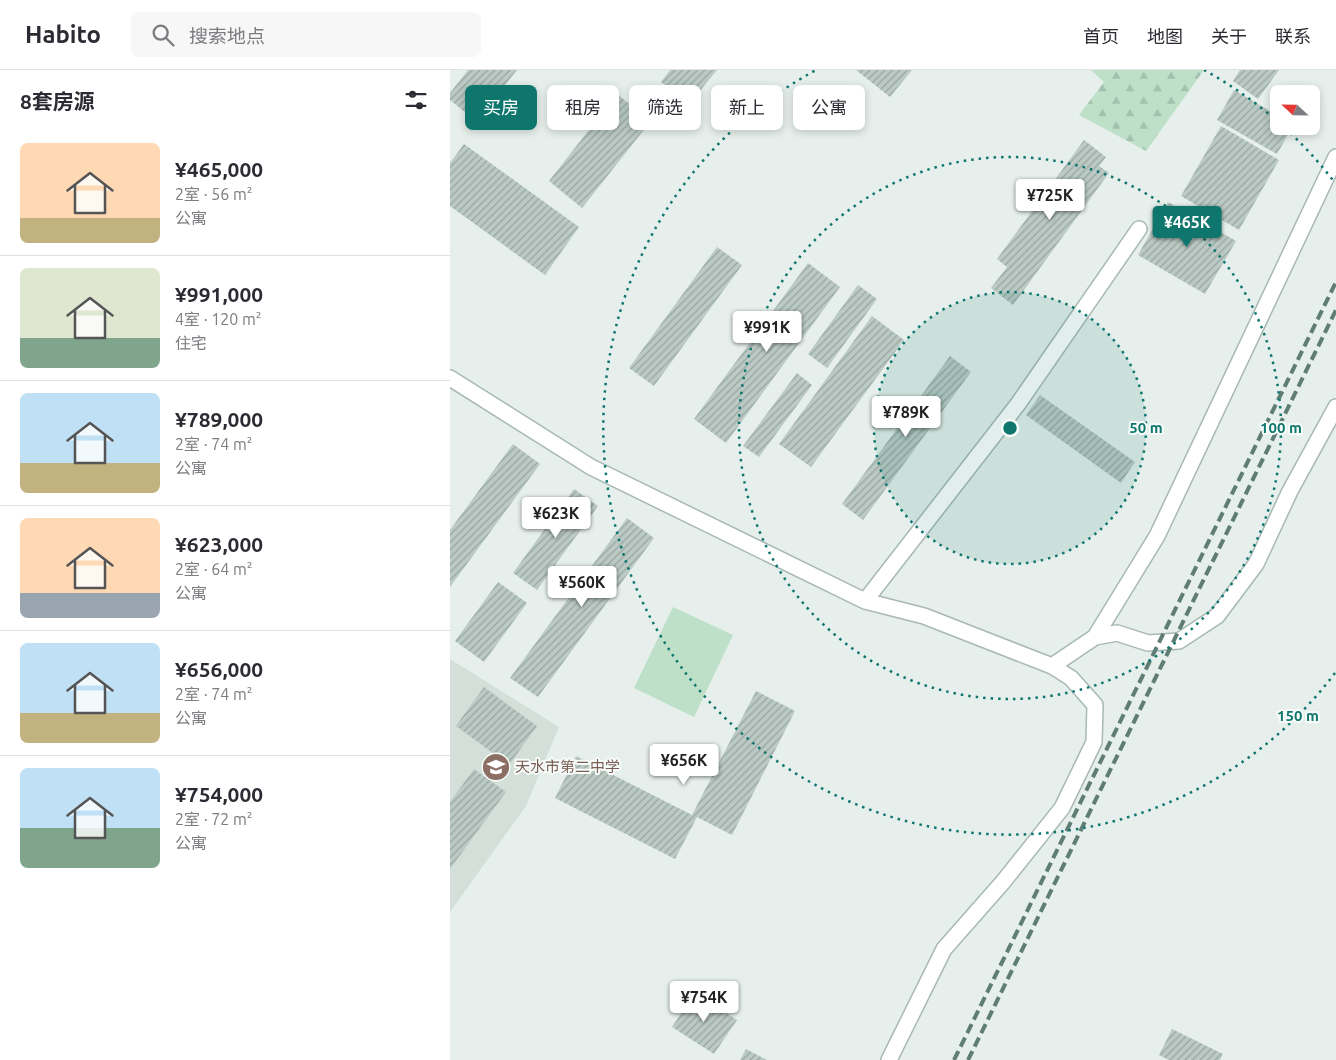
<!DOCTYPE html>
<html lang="zh">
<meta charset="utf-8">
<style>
body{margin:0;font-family:Ubuntu,"Noto Sans SC",sans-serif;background:#f7f7f7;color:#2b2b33;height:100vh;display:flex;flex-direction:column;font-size:19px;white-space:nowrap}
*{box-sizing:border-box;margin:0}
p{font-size:16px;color:#7c7c81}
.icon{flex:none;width:28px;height:28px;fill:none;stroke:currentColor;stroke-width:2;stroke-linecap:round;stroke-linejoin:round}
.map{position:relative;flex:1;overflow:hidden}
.panel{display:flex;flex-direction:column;background:#fff;width:450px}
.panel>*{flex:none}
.banner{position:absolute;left:15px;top:15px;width:475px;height:45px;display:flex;gap:10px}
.needle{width:32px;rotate:292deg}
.tools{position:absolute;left:820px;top:15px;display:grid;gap:10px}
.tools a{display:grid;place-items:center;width:50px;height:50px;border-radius:8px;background:#fff;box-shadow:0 2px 8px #0003;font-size:25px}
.price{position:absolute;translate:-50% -42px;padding:0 11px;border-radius:5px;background:#fff;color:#222;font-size:16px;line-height:32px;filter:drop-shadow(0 1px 2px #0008)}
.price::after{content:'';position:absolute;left:50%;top:30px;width:15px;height:11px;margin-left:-8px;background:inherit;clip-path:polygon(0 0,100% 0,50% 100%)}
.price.active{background:#0f766e;color:#fff}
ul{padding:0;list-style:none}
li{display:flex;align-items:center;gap:15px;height:125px;padding:0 20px}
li+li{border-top:1px solid #e1e1e2}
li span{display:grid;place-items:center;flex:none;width:140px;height:100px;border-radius:8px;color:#555}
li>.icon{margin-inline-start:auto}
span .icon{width:60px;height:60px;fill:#fffc;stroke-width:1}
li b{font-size:21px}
h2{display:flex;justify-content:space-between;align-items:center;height:60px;padding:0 20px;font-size:21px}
.tag{padding:0 18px;border-radius:8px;background:#fff;box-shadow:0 2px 8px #0003;font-size:18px;line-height:45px}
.tag.active{background:#0f766e;color:#fff}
header{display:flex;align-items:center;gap:30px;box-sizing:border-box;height:70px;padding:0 25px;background:#fff;border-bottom:1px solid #e1e1e2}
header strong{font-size:24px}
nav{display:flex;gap:28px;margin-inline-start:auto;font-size:18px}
.search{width:350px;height:45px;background:#f7f7f7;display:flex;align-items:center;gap:12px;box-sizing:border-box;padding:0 18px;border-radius:8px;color:#7c7c81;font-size:19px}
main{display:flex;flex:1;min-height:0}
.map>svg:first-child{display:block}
.built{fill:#d4dfda}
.forest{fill:url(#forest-firs)}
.pitch{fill:#bfe0c8}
.building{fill:url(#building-hatch)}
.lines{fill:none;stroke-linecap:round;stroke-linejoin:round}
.minor-casing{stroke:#a8b8b2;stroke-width:18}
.minor{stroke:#fff;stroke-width:15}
.rail{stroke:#5f7d75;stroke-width:4;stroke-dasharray:10 5;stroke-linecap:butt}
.ring{fill:none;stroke:#0f766e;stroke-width:2.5;stroke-dasharray:2.5 5}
.labels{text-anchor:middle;stroke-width:4;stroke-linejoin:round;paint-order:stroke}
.education-label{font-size:15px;fill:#785e54;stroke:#f7fbf9;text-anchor:start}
.centre{fill:#0f766e;stroke:#f7fbf9;stroke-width:2.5}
.ring-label{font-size:15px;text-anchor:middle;font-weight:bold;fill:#0f766e;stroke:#f7fbf9;stroke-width:4;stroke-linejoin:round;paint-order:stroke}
</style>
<header>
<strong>Habito</strong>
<div class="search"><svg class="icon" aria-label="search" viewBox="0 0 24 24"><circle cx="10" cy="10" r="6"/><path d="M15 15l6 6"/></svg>搜索地点</div>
<nav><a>首页</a><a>地图</a><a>关于</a><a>联系</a></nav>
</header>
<main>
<section class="panel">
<h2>8套房源<svg class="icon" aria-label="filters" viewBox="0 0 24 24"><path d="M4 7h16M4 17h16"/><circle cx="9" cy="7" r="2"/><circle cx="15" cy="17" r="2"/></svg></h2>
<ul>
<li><span style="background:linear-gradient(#ffd9b3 75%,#c2b280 0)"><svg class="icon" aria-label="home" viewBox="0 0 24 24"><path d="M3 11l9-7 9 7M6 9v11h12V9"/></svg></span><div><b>¥465,000</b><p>2室 · 56 m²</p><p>公寓</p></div></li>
<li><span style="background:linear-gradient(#dfe7d0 70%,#7fa58c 0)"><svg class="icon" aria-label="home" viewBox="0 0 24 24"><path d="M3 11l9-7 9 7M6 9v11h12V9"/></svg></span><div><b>¥991,000</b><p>4室 · 120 m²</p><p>住宅</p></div></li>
<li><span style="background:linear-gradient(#bfe0f5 70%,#c2b280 0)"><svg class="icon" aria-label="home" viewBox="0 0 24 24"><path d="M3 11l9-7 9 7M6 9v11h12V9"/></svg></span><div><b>¥789,000</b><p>2室 · 74 m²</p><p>公寓</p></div></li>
<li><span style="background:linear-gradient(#ffd9b3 75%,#9aa5b1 0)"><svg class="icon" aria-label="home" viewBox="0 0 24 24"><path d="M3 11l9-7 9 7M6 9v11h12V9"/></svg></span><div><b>¥623,000</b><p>2室 · 64 m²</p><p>公寓</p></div></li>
<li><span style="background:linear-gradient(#bfe0f5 70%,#c2b280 0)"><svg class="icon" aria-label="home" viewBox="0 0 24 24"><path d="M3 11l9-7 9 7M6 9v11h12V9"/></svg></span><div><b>¥656,000</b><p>2室 · 74 m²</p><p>公寓</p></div></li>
<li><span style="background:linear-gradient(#bfe0f5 60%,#7fa58c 0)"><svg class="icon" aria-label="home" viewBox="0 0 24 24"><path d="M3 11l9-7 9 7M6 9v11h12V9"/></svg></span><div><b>¥754,000</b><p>2室 · 72 m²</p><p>公寓</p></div></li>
</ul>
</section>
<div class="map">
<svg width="886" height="990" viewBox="0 0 886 990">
<defs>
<pattern id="forest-firs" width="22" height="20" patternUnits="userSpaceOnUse" patternTransform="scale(1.25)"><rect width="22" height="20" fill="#bfe0c8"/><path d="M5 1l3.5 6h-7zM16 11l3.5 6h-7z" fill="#a4c1ad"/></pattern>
<pattern id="building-hatch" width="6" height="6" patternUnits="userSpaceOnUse" patternTransform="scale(1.25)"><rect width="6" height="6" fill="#bbcac4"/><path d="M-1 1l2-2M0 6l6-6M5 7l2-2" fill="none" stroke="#98a6a0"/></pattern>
</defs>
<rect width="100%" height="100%" fill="#e6efeb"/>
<path class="built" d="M0,589L109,657L76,736L0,842Z"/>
<path class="forest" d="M641,0H754L696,81L629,45L654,12Z"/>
<path class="pitch" d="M223,537L283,565L244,647L184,618Z"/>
<path class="building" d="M18,0H67L26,51L0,30V23Z
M220,0H267L239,34L211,12Z
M406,0H462L440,27Z
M790,0H829L808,29L783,11Z
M784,20L829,46V56H843L827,84L767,50Z
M167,24L201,51L132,138L99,111Z
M771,56L829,90L789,160L731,126Z
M634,70L656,87L649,96L659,103L563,235L541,218L557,197L547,189Z
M14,74L129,157L95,205L0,136V93Z
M718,132L786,171L755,224L688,185Z
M267,177L292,195L204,316L179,298Z
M358,193L390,217L276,373L244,349Z
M408,215L427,229L377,298L358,284Z
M422,246L454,270L361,397L329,374Z
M500,286L521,302L413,450L392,434Z
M347,303L362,315L309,387L293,376Z
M590,325L685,392L671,413L576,345Z
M63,374L90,394L0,517V460Z
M124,419L148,436L87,520L63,503Z
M177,448L204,468L88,627L60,608Z
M48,512L77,533L34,592L5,571Z
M34,617L87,656L59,695L6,656Z
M306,621L345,641L282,765L247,747L225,789L105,728L126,686L242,745Z
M24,699L56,722L0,799V732Z
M245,922L287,950L264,984L222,957Z
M722,959L773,984L770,990H719L709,985Z
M296,979L317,990H290Z"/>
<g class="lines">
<defs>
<path id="minor" d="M0,308L141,397L415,531L568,334L689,159
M415,531L474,546L602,596L621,608L645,635L644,672L612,738L553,812L494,879L439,990
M645,567L707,466L886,87
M602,596L645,567L667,563L698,573L729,571L767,546L806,494L840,421L886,337"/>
</defs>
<use href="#minor" class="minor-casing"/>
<use href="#minor" class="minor"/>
<path class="rail" d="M504,990L886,212
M518,990L886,240"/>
</g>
<circle cx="560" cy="358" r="136" fill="#0f766e" fill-opacity=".12"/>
<g class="ring">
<circle cx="560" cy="358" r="136"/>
<circle cx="560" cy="358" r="271"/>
<path d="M885 603A407 407 0 1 1 366 0M754 0A407 407 0 0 1 827 51M835 58A407 407 0 0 1 885 113"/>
</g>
<defs>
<symbol id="school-disc" viewBox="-11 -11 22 22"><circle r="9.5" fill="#8d6e63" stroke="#f7fbf9"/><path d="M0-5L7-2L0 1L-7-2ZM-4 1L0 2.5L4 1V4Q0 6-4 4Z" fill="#fff"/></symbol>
</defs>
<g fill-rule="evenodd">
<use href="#school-disc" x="30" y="681" width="32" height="32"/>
</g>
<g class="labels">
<g class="education-label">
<text x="65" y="702">天水市第二中学</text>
</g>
</g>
<circle cx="560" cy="358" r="8" class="centre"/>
<g class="ring-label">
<text x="696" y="363">50 m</text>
<text x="831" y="363">100 m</text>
<text x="848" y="651">150 m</text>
</g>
</svg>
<div class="tools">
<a><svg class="needle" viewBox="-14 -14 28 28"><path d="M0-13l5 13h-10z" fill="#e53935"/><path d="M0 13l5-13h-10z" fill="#7c7c81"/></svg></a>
</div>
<b class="price" style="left:600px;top:151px">¥725K</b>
<b class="price active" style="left:737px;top:178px">¥465K</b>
<b class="price" style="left:317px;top:283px">¥991K</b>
<b class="price" style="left:456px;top:368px">¥789K</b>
<b class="price" style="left:106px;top:469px">¥623K</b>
<b class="price" style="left:132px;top:538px">¥560K</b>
<b class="price" style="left:234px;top:716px">¥656K</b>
<b class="price" style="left:254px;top:953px">¥754K</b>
<div class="banner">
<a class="tag active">买房</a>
<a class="tag">租房</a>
<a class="tag">筛选</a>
<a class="tag">新上</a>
<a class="tag">公寓</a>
</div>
</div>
</main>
